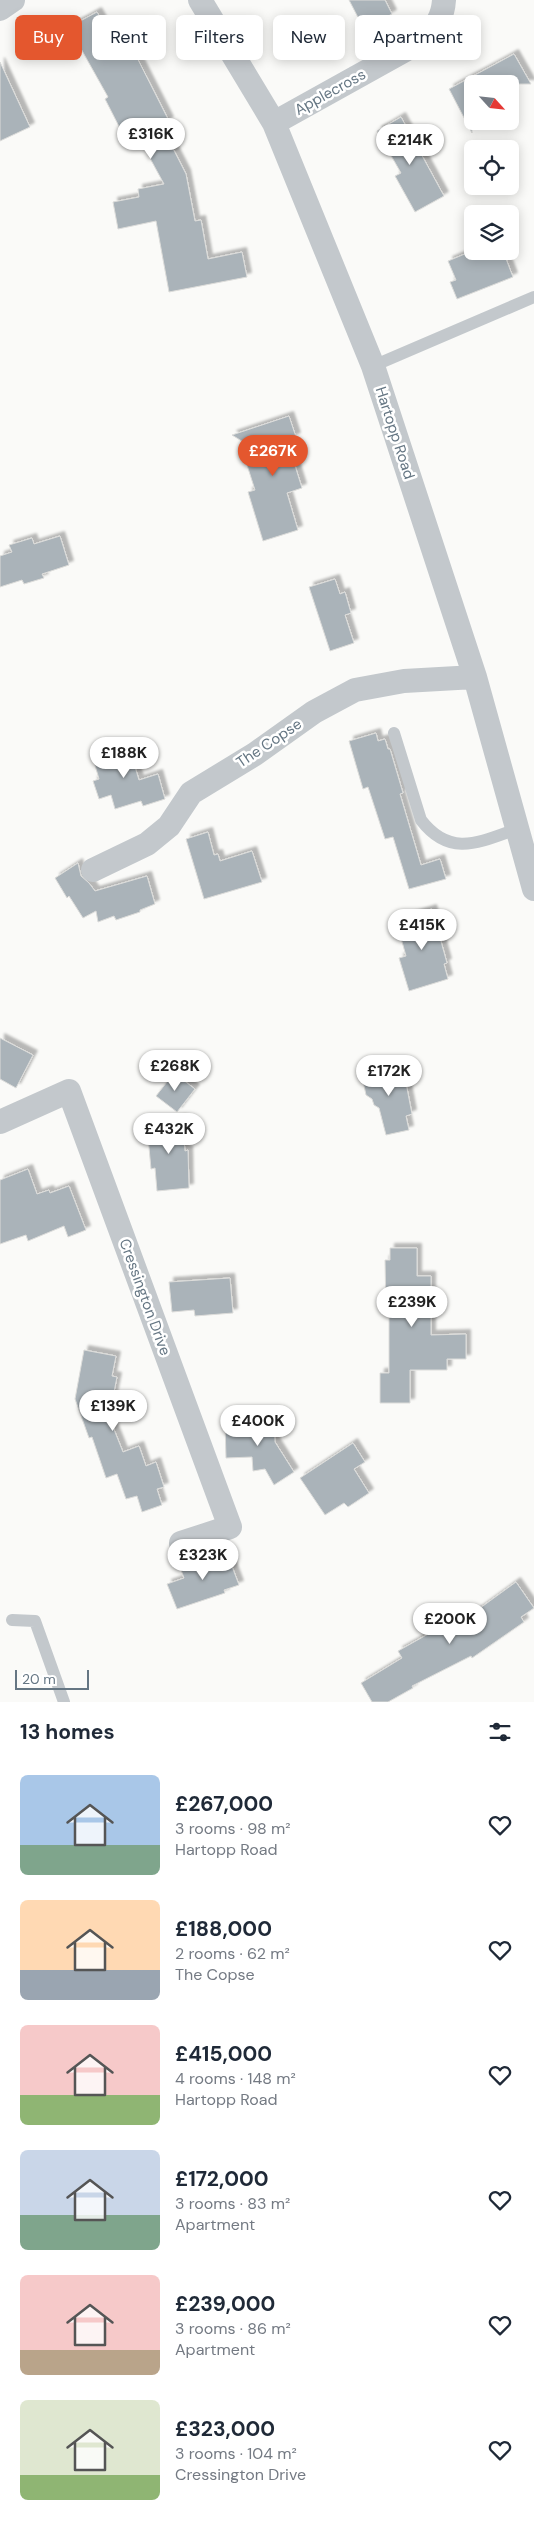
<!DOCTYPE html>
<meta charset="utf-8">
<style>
body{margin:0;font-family:"DM Sans",sans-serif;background:#f2f2f3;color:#1f2937;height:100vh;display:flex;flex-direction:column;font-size:19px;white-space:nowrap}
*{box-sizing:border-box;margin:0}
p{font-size:16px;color:#747a83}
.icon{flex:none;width:28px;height:28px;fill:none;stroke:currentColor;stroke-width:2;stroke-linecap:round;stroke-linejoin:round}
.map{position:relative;height:1702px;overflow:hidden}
.panel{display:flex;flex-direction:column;background:#fff;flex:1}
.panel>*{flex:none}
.hud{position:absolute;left:15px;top:15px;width:505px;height:45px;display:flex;gap:10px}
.needle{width:32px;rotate:117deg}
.tools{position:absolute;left:464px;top:75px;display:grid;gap:10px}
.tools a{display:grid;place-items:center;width:55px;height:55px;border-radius:8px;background:#fff;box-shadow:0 2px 12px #0003;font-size:25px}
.scale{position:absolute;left:15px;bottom:12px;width:74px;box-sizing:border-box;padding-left:5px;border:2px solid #657683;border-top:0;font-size:14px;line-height:18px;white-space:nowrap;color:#657683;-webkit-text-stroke:4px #fff;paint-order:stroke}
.price{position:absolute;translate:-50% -42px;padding:0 11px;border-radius:18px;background:#fff;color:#222;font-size:16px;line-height:32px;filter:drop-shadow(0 1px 2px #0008)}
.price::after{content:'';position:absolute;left:50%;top:30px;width:15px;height:11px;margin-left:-8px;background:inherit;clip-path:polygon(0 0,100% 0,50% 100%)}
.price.current{background:#e4572e;color:#fff}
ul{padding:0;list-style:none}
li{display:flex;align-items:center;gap:15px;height:125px;padding:0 20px}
li span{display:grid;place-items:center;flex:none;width:140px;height:100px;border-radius:8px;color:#555}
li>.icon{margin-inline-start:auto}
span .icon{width:60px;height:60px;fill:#fffc;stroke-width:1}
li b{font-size:21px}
h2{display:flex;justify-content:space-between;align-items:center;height:60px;padding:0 20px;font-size:21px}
.pill{padding:0 18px;border-radius:8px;background:#fff;box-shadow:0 2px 12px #0003;font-size:18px;line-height:45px}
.pill.current{background:#e4572e;color:#fff}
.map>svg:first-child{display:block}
.building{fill:#aab3b9;stroke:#dcdcda;filter:url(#shadow)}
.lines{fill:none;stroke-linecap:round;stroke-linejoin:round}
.service{stroke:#c3c8cc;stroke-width:12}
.minor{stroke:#c3c8cc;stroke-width:24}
.labels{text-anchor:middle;stroke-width:5;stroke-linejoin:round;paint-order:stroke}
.street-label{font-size:15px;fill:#657683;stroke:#fff}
</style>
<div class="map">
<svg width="534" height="1702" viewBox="0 0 534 1702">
<defs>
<filter id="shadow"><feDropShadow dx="4.5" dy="-4.5" stdDeviation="1" flood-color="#0004"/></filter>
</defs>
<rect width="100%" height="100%" fill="#fafaf8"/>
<path class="building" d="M349,0H385L392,14L364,29Z
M97,12L109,33L121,26L169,121L161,125L186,174L195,221L201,220L208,259L242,252L247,277L169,292L156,221L118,229L113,202L139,197L138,189L164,184L139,138L128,144L105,99L108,97L80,47L71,52L60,32Z
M514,54L531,84H472V133L449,89Z
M0,62L30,127L0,141Z
M401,117L444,196L415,212L395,176L401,173L377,131Z
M472,251H503L513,277L457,299L450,282L456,280L448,261Z
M289,416L296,437L287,440L302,488L287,493L298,530L263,541L248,492L255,490L247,465L269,458L232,435Z
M60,536L69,565L42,574L44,578L24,584L22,580L0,587V556L12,552L9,545L32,538L34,544Z
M335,579L340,594L345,592L351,613L345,615L354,643L330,651L309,587Z
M376,733L378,741L385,739L388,749H390L403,793L400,794L421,865L440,859L446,879L409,889L393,837L385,839L368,787L363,789L349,741Z
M128,744L139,780L158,774L165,799L143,806L141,801L115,809L111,795L99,799L93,781L99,779L92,755Z
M208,832L214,855L218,854L220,861L252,851L262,882L204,899L186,839Z
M78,863L81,876L89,883L95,891L147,876L155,904L140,910V912L116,920L114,916L98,922L96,911L83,918L69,896L67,898L55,878Z
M432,909L447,963L444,964L448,979L409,991L399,958L406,956L396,920Z
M0,1038L33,1055L16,1088L0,1079Z
M372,1064L381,1070L399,1065L402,1078H405L412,1114L406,1116L409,1130L386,1135L379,1108L374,1105L372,1099L366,1095L363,1081Z
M174,1073L195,1089L177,1112L156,1096Z
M182,1119L185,1151L188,1150L189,1188L157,1191L155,1168L151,1169L147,1126H152V1122Z
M28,1169L37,1194L49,1190L50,1193L69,1186L86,1230L68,1237L64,1226L28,1241L26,1235L0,1244V1180Z
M390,1248H417V1276H431V1335L466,1334V1359H447V1370H410V1403H380V1373H389V1315L386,1316L385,1260H390Z
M230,1278L233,1313L195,1316L194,1310L172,1312L169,1282Z
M84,1350L116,1356L112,1376L117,1377L109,1417L123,1452L139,1446L146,1466L156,1462L164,1487L157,1489L162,1505L142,1512L137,1496L126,1499L117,1474L106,1478L92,1437L89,1438L75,1399Z
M274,1420L275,1442L294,1472L274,1485L265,1469L253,1471L252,1457L226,1458L225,1424L240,1423V1421Z
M353,1443L365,1462L354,1469L369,1493L348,1507L344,1503L325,1515L300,1478Z
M227,1553L239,1585L224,1590L225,1593L177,1609L167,1584L184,1578L180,1567L199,1559L201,1563Z
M516,1582L534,1608L521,1617L524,1622L472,1658L471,1656L412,1686L413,1688L388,1702H372L361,1683L402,1658L398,1651L462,1615L465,1619Z"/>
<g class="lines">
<path class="service" d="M373,366L534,297
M394,733L421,820C450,858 480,842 517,829
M12,1620L35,1621L64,1702"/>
<path class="minor" d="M200,0L274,123L373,366L475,677L534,889
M0,9L13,0
M274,123L425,39C436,26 443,17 444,0
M93,870L147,844L169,826L191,793L255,754L314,712L355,690L404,681L475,677
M0,1122L69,1091L230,1527L181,1543"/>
</g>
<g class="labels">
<g class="street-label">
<text transform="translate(330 92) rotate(-29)" y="5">Applecross</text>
<text transform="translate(395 433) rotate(72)" y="5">Hartopp Road</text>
<text transform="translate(269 743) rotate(-34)" y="5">The Copse</text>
<text transform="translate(145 1297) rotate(70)" y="5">Cressington Drive</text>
</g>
</g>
</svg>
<div class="tools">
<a><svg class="needle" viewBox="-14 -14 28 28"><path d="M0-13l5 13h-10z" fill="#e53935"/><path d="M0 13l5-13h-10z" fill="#747a83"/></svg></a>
<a><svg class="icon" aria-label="locate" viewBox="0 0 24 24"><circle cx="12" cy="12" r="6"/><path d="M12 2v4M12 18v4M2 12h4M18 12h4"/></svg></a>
<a><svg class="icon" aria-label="layers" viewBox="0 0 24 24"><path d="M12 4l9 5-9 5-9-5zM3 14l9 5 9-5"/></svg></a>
</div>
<div class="scale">20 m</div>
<b class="price" style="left:151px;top:160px">£316K</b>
<b class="price" style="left:410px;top:166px">£214K</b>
<b class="price current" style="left:273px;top:477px">£267K</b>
<b class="price" style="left:124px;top:779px">£188K</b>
<b class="price" style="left:422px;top:951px">£415K</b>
<b class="price" style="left:175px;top:1092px">£268K</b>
<b class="price" style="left:389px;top:1097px">£172K</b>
<b class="price" style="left:169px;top:1155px">£432K</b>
<b class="price" style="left:412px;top:1328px">£239K</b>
<b class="price" style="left:113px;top:1432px">£139K</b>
<b class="price" style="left:258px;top:1447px">£400K</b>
<b class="price" style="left:203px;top:1581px">£323K</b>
<b class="price" style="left:450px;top:1645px">£200K</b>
<div class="hud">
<a class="pill current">Buy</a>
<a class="pill">Rent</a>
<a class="pill">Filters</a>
<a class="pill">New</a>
<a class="pill">Apartment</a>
</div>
</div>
<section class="panel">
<h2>13 homes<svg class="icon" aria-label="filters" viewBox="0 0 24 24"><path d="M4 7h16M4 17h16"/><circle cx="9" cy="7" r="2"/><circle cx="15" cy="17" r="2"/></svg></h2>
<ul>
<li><span style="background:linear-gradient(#a9c7e8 70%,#7fa58c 0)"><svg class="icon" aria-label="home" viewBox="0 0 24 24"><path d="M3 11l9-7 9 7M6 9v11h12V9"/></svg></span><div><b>£267,000</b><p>3 rooms · 98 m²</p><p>Hartopp Road</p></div><svg class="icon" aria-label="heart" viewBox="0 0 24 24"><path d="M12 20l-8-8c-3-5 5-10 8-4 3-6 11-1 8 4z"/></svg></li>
<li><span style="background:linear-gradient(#ffd9b3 70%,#9aa5b1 0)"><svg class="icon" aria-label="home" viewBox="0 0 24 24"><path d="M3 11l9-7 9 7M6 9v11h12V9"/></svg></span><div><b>£188,000</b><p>2 rooms · 62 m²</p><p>The Copse</p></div><svg class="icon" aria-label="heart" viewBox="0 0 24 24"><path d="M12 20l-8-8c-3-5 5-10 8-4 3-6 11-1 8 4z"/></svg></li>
<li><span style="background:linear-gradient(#f6c9c9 70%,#8fb573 0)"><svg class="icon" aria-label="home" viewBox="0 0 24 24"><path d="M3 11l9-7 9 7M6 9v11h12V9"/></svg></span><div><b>£415,000</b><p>4 rooms · 148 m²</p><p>Hartopp Road</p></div><svg class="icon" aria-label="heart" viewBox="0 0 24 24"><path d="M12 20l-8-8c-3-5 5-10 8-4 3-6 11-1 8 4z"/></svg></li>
<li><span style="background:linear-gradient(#c9d6e8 65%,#7fa58c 0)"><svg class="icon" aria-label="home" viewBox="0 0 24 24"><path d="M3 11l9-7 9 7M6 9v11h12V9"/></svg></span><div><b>£172,000</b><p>3 rooms · 83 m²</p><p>Apartment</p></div><svg class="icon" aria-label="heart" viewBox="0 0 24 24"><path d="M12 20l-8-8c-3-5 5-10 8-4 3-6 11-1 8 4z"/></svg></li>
<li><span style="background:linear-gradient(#f6c9c9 75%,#b9a48a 0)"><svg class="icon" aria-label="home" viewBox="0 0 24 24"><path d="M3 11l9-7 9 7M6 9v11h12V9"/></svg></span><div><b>£239,000</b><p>3 rooms · 86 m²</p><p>Apartment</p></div><svg class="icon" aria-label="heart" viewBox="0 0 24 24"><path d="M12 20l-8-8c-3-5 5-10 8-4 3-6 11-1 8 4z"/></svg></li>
<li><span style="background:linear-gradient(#dfe7d0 75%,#8fb573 0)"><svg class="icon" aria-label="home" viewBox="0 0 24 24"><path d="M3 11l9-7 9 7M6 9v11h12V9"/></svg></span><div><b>£323,000</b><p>3 rooms · 104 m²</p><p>Cressington Drive</p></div><svg class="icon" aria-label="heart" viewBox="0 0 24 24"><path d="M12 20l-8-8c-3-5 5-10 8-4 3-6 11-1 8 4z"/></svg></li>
</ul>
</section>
